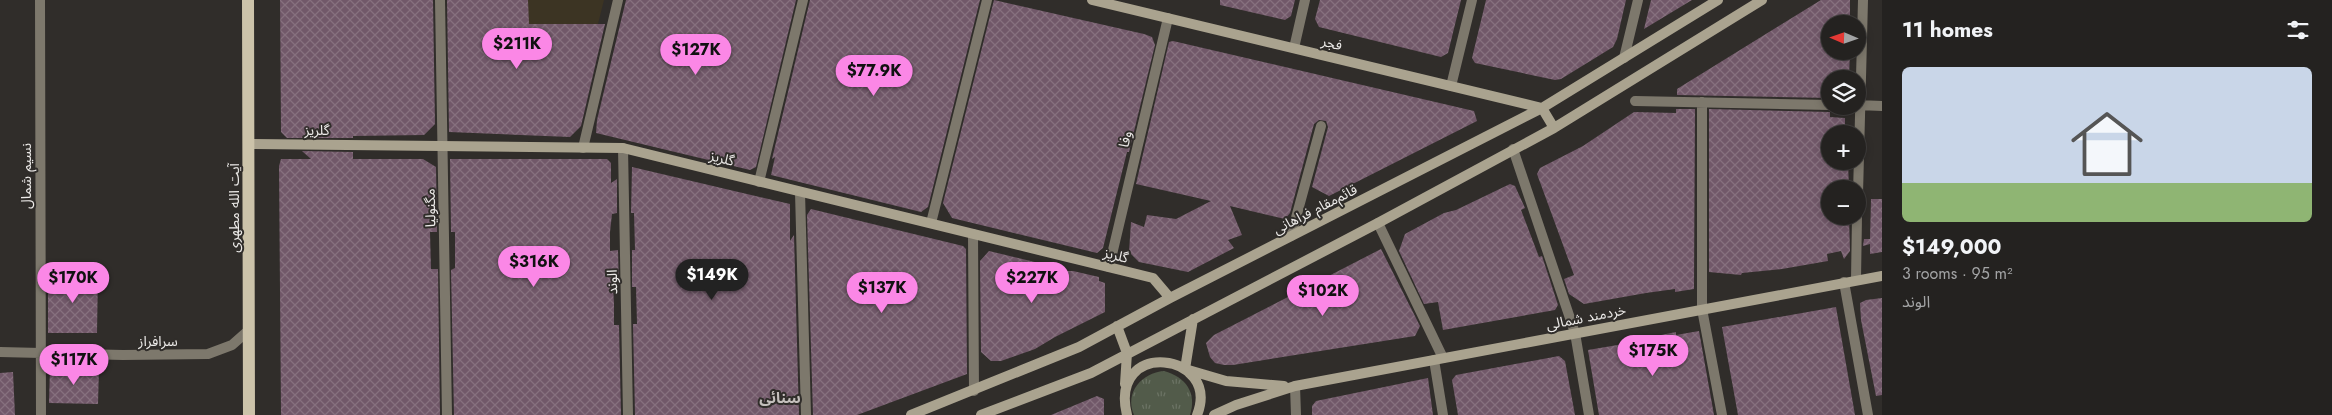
<!DOCTYPE html>
<meta charset="utf-8">
<style>
body{margin:0;font-family:Jost,"Noto Sans Arabic",sans-serif;background:#2c2a29;color:#f1f3f6;height:100vh;display:flex;flex-direction:column;font-size:19px;white-space:nowrap}
*{box-sizing:border-box;margin:0}
p{font-size:16px;color:#a3a4a5}
.icon{flex:none;width:28px;height:28px;fill:none;stroke:currentColor;stroke-width:2;stroke-linecap:round;stroke-linejoin:round}
.map{position:relative;flex:1;overflow:hidden}
.panel{display:flex;flex-direction:column;background:#242220;width:450px}
.panel>*{flex:none}
.needle{width:32px;rotate:272deg}
.tools{position:absolute;left:1821px;top:15px;display:grid;gap:10px}
.tools a{display:grid;place-items:center;width:45px;height:45px;border-radius:50%;background:#242220;box-shadow:0 2px 8px #0003,0 0 0 1px #413f3e;font-size:25px}
.price{position:absolute;translate:-50% -42px;padding:0 11px;border-radius:18px;background:#fb87e6;color:#111;font-size:16px;line-height:32px;filter:drop-shadow(0 1px 2px #0008)}
.price::after{content:'';position:absolute;left:50%;top:30px;width:15px;height:11px;margin-left:-8px;background:inherit;clip-path:polygon(0 0,100% 0,50% 100%)}
.price.active{background:#222;color:#fff}
ul{padding:0;list-style:none}
li{display:grid;align-content:center;gap:10px;height:265px;padding:0 20px}
li span{display:grid;place-items:center;height:155px;border-radius:8px;color:#555}
li>.icon{margin-inline-start:auto}
span .icon{width:90px;height:90px;fill:#fffc;stroke-width:1}
li b{font-size:21px}
h2{display:flex;justify-content:space-between;align-items:center;height:60px;padding:0 20px;font-size:21px}
main{display:flex;flex:1;min-height:0}
.map>svg:first-child{display:block}
.medical{fill:#3c3423}
.grass{fill:url(#grass-tufts)}
.building{fill:url(#building-cross-hatch)}
.lines{fill:none;stroke-linecap:round;stroke-linejoin:round}
.street{stroke:#7d786c;stroke-width:10}
.secondary{stroke:#aaa38f;stroke-width:10}
.primary{stroke:#ccc3aa;stroke-width:12}
.labels{text-anchor:middle;stroke-width:4;stroke-linejoin:round;paint-order:stroke}
.street-label{font-size:14px;fill:#edebe9;stroke:#302d2a}
.neighbourhood-label{font-size:15px;font-weight:bold;fill:#c4bfbc;stroke:#302d2a}
</style>
<main>
<div class="map">
<svg width="1882" height="415" viewBox="0 0 1882 415">
<defs>
<pattern id="grass-tufts" width="24" height="20" patternUnits="userSpaceOnUse" patternTransform="scale(1.25)"><rect width="24" height="20" fill="#525b4a"/><path d="M3 7l-1-3M5 7V3M7 7l1-3M15 17l-1-3M17 17v-4M19 17l1-3" fill="none" stroke="#6b7364"/></pattern>
<pattern id="building-cross-hatch" width="8" height="8" patternUnits="userSpaceOnUse" patternTransform="scale(1.25)"><rect width="8" height="8" fill="#715869"/><path d="M0 0l8 8M0 8l8-8" fill="none" stroke="#86707e"/></pattern>
</defs>
<rect width="100%" height="100%" fill="#302d2a"/>
<path class="medical" d="M528,0H604L598,24H528Z"/>
<path class="grass" d="M1164,371C1186,377 1197,393 1190,415H1134C1124,392 1142,373 1164,371Z"/>
<path class="building" d="M280,0H433L435,124L424,135L353,136V138H287L281,132Z
M447,0H528L529,24H605L581,126L570,137L449,132Z
M626,0H796L756,167L750,170L596,133L597,120Z
M810,0H980L928,207L921,212L771,175L775,157L772,159Z
M994,0L1144,34L1152,37L1155,45L1129,152H1127L1103,248L1097,253L952,218L943,203Z
M1220,0H1295L1291,16L1285,20L1220,5Z
M1320,0H1461L1448,53L1441,57L1319,27L1315,19Z
M1486,0H1626L1617,39L1613,47L1561,79L1555,80L1475,63L1472,58Z
M1651,0H1692L1644,29Z
M1821,0H1850V24H1830V51H1850L1849,79H1830V98L1677,95V89Z
M1173,41L1474,111L1477,121L1329,196L1312,187L1328,127L1326,121L1319,120L1314,124L1290,213L1285,219L1230,206L1242,235L1228,240L1234,248L1188,272L1139,262L1129,252L1131,222L1144,227L1147,215L1176,219L1211,201L1136,184L1169,42Z
M1676,109H1695L1694,289L1675,292V289L1646,293L1584,304L1569,294L1564,279L1574,275L1537,174L1540,168L1583,146L1634,112L1676,113Z
M1709,109L1830,112V117L1845,118V134H1830V161H1848L1849,189H1830V216H1849L1850,251L1844,259L1841,251L1827,254L1828,261L1782,269L1742,273L1741,275L1709,272Z
M302,151L353,152V159H423L436,167L437,232H430L431,269H438L440,415H281L279,166L281,159H311Z
M450,159H607L611,163V183L617,179V213L612,214L610,232V251L618,250L619,287L613,288L614,303V325H619L621,415H454L451,270L455,268V232H451Z
M632,167L790,204V241L794,235L799,415H635L633,324H637L636,287H632V250H635L634,213H631Z
M1510,184L1515,186L1525,208L1521,210L1539,257L1542,256L1558,305L1555,310L1443,330L1438,302L1424,304L1399,251L1405,234L1444,213L1456,210Z
M1871,199H1882V252L1870,254V244L1863,246L1864,239H1870Z
M811,209L963,246L966,249L967,374L857,415H813L807,215Z
M1381,249L1420,326L1415,336L1233,365H1224L1215,363L1210,357L1206,343L1214,335Z
M989,251L1056,267L1061,268V271H1073L1099,277V281L1105,283V312L1055,337L1035,349L1001,361H991L981,352L980,261Z
M98,274L97,333H48V275Z
M1882,298V395L1876,396L1861,320L1860,303L1866,300Z
M1836,307L1855,415H1738L1722,327Z
M1699,331L1714,415H1599L1588,350L1647,340L1646,338L1676,332V335Z
M1559,356L1565,361L1575,415H1458L1452,380L1456,375Z
M50,367L99,368L98,404L49,403Z
M13,372L15,415H0V373Z
M1428,378L1433,415H1312V406L1316,401Z
M1097,396L1104,399V415H1051Z"/>
<g class="lines">
<path class="street" d="M40,0L41,415
M440,0L447,415
M1294,48L1305,0
M1624,58L1638,0
M1451,86L1472,0
M1635,101L1830,105
M1702,102V309L1722,415
M1858,105L1882,106
M583,148L618,0
M623,148L628,415
M1513,149L1575,333L1589,415
M759,182L803,0
M800,192L806,415
M1858,194L1863,0
M931,223L987,0
M1378,223L1443,358
M973,234L974,391
M1291,236L1321,126
M1109,267L1168,18
M1856,280L1857,216
M1844,282L1868,415
M0,352L123,355L208,354L232,345L249,330
M1434,360L1443,415
M1295,386L1296,415"/>
<path class="secondary" d="M1092,0L1542,108L1554,128
M249,144L623,148L1153,278L1170,298
M1193,319L1185,369L1226,381L1284,386
M1117,326L1127,353L1125,384
M911,415L1079,347L1170,298L1542,108L1718,0
M981,415L1091,373L1378,223L1554,128L1762,0
M1127,415C1108,338 1222,352 1197,415
M1214,415L1236,405L1295,386L1882,276"/>
<path class="primary" d="M248,0L249,415"/>
</g>
<g class="labels">
<g class="street-label">
<text transform="translate(1332 43) rotate(14)" y="5">فجر</text>
<text x="317" y="135">گلریز</text>
<text transform="translate(1125 139) rotate(-77)" y="5">وفا</text>
<text transform="translate(722 158) rotate(14)" y="5">گلریز</text>
<text transform="translate(26 176) rotate(-90)" y="5">نسیم شمال</text>
<text transform="translate(234 208) rotate(-90)" y="5">آیت الله مطهری</text>
<text transform="translate(430 208) rotate(-91)" y="5">مگنولیا</text>
<text transform="translate(1315 209) rotate(-27)" y="5">قائم‌مقام فراهانی</text>
<text transform="translate(1116 255) rotate(14)" y="5">گلریز</text>
<text transform="translate(612 282) rotate(-91)" y="5">الوند</text>
<text transform="translate(1586 317) rotate(-11)" y="5">خردمند شمالی</text>
<text x="158" y="346">سرافراز</text>
</g>
<g class="neighbourhood-label">
<text x="780" y="403">سنائی</text>
</g>
</g>
</svg>
<div class="tools">
<a><svg class="needle" viewBox="-14 -14 28 28"><path d="M0-13l5 13h-10z" fill="#e53935"/><path d="M0 13l5-13h-10z" fill="#a3a4a5"/></svg></a>
<a><svg class="icon" aria-label="layers" viewBox="0 0 24 24"><path d="M12 4l9 5-9 5-9-5zM3 14l9 5 9-5"/></svg></a>
<a>+</a>
<a>−</a>
</div>
<b class="price" style="left:517px;top:70px">$211K</b>
<b class="price" style="left:696px;top:76px">$127K</b>
<b class="price" style="left:874px;top:97px">$77.9K</b>
<b class="price" style="left:534px;top:288px">$316K</b>
<b class="price active" style="left:712px;top:301px">$149K</b>
<b class="price" style="left:73px;top:304px">$170K</b>
<b class="price" style="left:1032px;top:304px">$227K</b>
<b class="price" style="left:882px;top:314px">$137K</b>
<b class="price" style="left:1323px;top:317px">$102K</b>
<b class="price" style="left:1653px;top:377px">$175K</b>
<b class="price" style="left:74px;top:386px">$117K</b>
</div>
<section class="panel">
<h2>11 homes<svg class="icon" aria-label="filters" viewBox="0 0 24 24"><path d="M4 7h16M4 17h16"/><circle cx="9" cy="7" r="2"/><circle cx="15" cy="17" r="2"/></svg></h2>
<ul>
<li><span style="background:linear-gradient(#c9d6e8 75%,#8fb573 0)"><svg class="icon" aria-label="home" viewBox="0 0 24 24"><path d="M3 11l9-7 9 7M6 9v11h12V9"/></svg></span><div><b>$149,000</b><p>3 rooms · 95 m²</p><p>الوند</p></div></li>
</ul>
</section>
</main>
